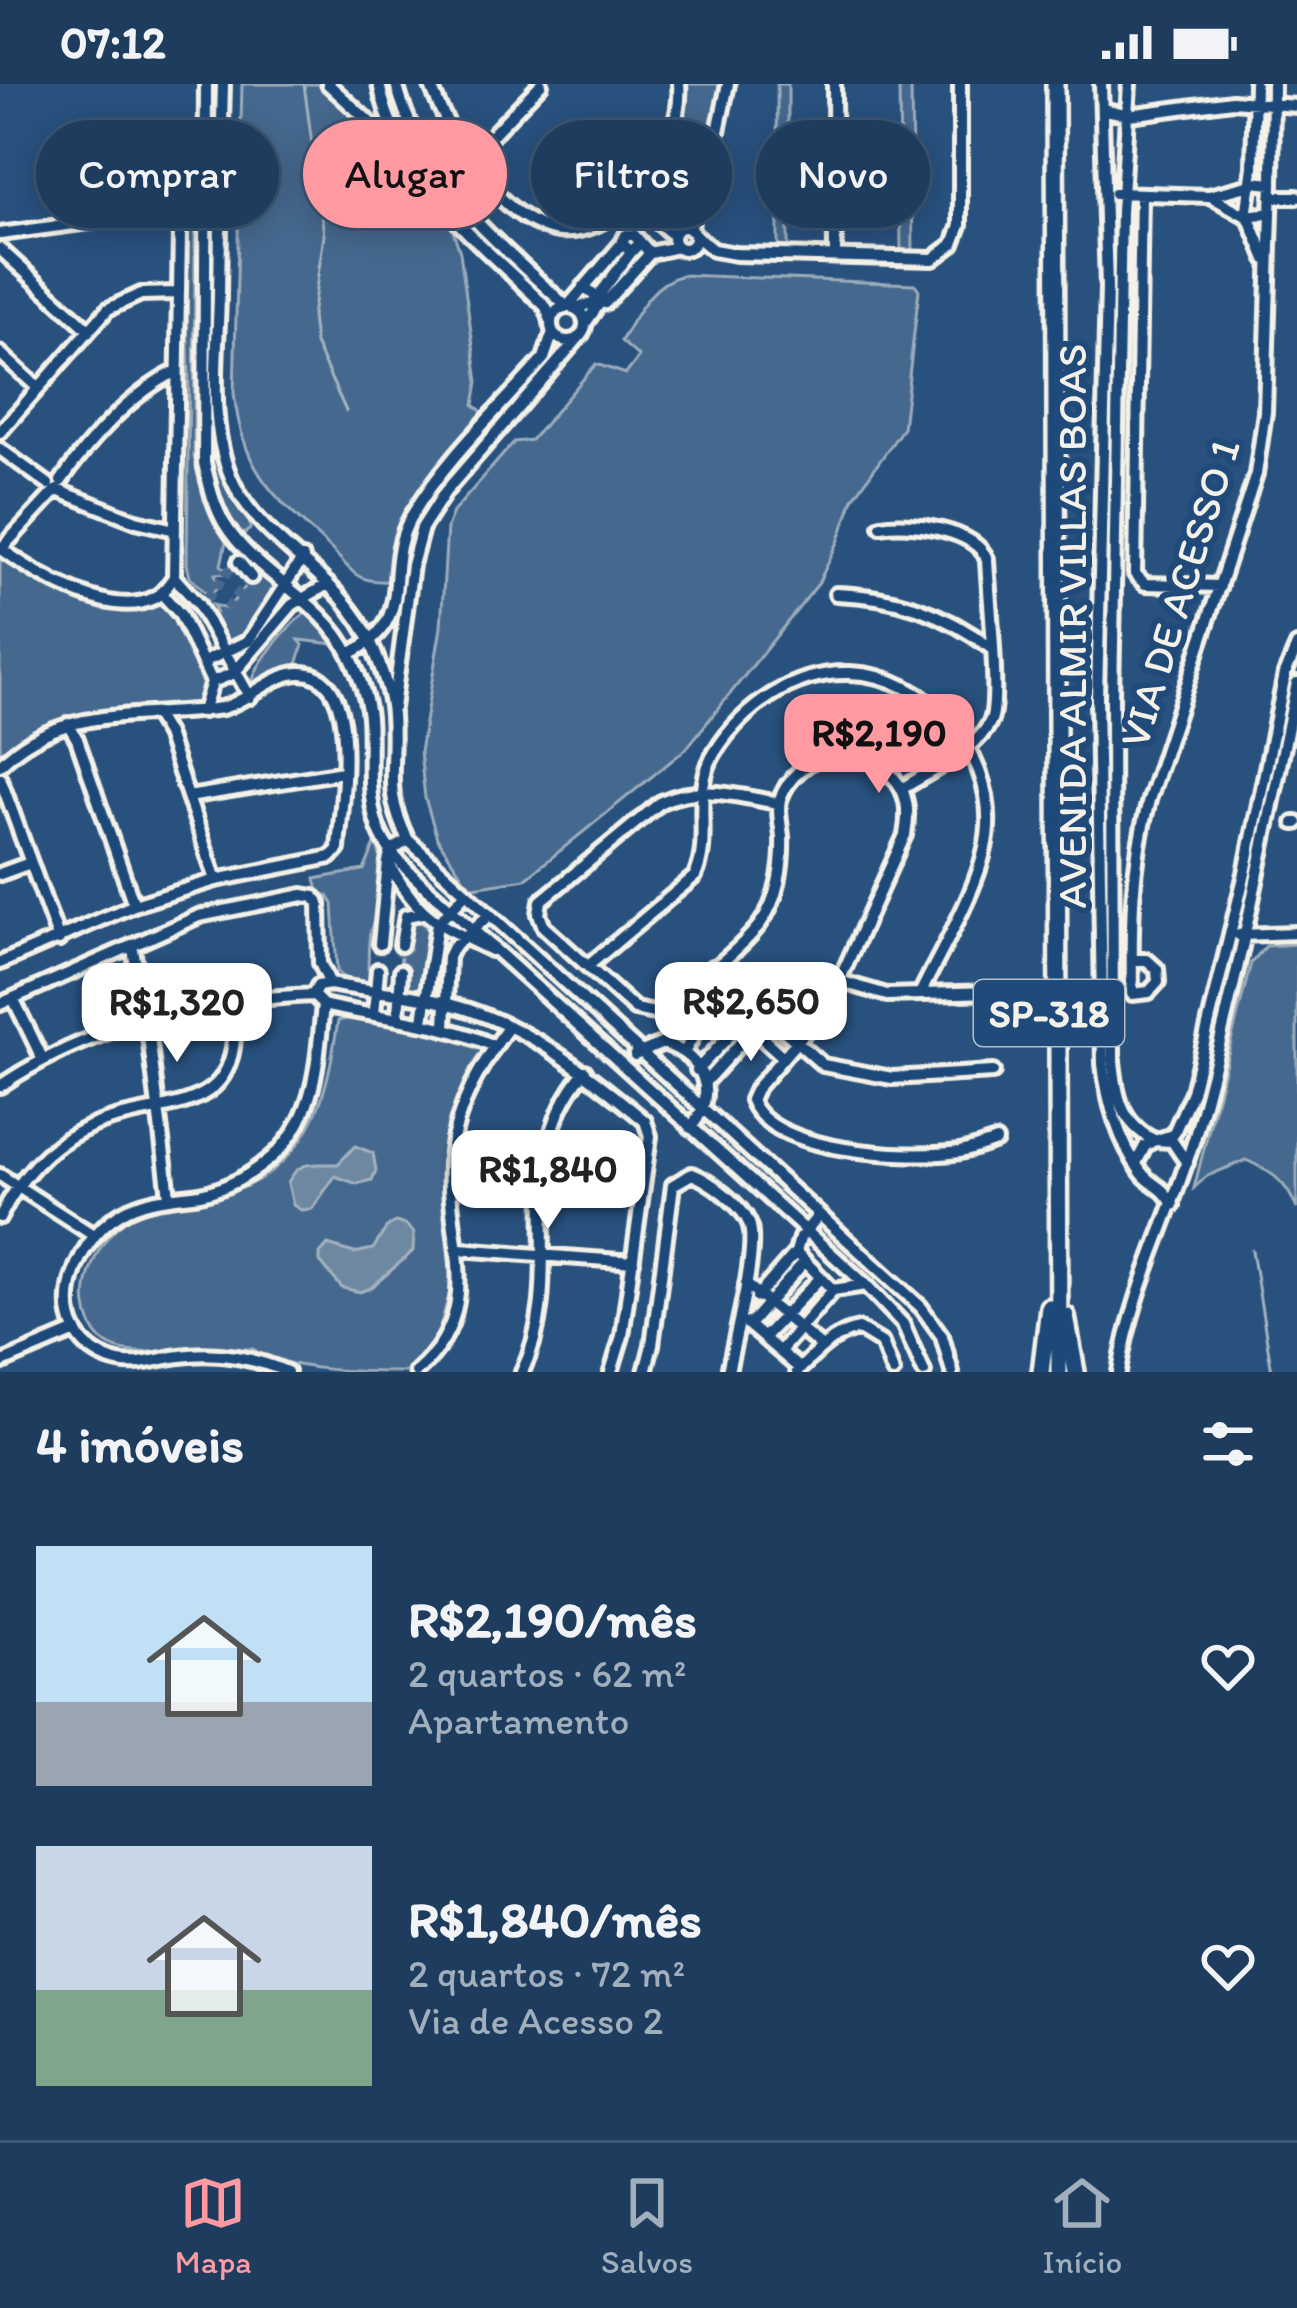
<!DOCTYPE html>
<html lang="pt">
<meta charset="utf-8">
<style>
body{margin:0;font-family:Itim,sans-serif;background:#2b4867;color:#f1f3f6;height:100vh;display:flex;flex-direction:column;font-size:45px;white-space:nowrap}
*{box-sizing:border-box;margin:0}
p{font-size:39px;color:#a1aebc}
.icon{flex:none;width:66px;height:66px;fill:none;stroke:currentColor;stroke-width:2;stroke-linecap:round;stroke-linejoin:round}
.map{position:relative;height:1288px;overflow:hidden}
.details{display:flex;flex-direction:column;background:#1e3d5e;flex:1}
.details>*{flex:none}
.guide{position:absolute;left:36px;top:36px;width:1227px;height:108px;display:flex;gap:24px}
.price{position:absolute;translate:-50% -102px;padding:0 27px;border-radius:24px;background:#fff;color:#222;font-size:39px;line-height:78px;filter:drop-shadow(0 3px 6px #0008)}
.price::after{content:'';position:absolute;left:50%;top:72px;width:36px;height:27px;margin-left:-18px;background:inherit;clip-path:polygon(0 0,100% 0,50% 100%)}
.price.current{background:#ff9aa2;color:#111}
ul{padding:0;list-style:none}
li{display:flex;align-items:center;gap:36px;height:300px;padding:0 36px}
li span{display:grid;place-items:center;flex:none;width:336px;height:240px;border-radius:0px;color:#555}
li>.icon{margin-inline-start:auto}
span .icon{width:144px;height:144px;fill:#fffc;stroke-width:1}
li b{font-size:51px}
h2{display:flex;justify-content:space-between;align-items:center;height:144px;padding:0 36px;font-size:51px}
.tag{padding:0 42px;border-radius:54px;background:#1e3d5e;box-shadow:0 6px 30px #0003,0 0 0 3px #3c5673;font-size:42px;line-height:108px}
.tag.current{background:#ff9aa2;color:#111}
.status{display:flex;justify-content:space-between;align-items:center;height:84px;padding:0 60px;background:#1e3d5e;direction:ltr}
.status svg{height:33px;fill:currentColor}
.dock{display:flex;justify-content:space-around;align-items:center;height:168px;border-top:3px solid #3c5673;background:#1e3d5e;font-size:33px;color:#a1aebc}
.dock a{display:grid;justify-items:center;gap:6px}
.dock .current{color:#ff9aa2}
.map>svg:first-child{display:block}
.green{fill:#45688e;stroke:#9cacbb;stroke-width:3}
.water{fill:#6e88a2;stroke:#a4b2be;stroke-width:3}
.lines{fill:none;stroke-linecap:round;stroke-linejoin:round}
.stream{stroke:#a4b2be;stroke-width:3}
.minor-tunnel{stroke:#47698e;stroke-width:10;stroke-dasharray:10 5;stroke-linecap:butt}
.minor-casing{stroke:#f4f1e8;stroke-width:20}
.highway-casing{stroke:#f4f1e8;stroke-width:24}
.minor{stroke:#1f4a7a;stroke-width:10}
.highway{stroke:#1f4a7a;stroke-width:15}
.labels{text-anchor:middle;stroke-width:12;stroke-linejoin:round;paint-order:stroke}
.shield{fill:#1f4a7a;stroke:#b4bfc7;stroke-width:3}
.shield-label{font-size:39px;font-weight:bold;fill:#f4f1e8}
.street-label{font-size:42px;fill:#f4f1e8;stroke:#1f4a7a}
</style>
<div class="status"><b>07:12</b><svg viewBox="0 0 49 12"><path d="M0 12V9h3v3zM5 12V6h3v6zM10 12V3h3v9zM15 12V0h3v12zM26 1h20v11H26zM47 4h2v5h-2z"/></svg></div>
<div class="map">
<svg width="1297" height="1288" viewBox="0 0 1297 1288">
<rect width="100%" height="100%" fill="#28517e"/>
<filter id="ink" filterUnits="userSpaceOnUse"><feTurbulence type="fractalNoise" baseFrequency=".00833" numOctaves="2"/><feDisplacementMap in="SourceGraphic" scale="24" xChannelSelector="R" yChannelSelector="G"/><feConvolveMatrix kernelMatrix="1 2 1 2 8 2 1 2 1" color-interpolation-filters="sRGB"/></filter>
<g filter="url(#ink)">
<path class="green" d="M242,0H320L394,68L452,144L460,168L478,298L474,321L486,331L407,432L390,497C352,499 352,485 329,463C273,411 243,389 234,309Z
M683,0H720L702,86L678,137L669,140L642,113L670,68L678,46Z
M777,0H788V163L778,162Z
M899,0H911L913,168H901Z
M210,105H216L213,348L222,385L250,437V445L244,450L235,444L221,418L207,374Z
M191,136L195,151L194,373L204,416L226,458L221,481L229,489L215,490L218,503L209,512L190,493L187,480L189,290L184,151L179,139Z
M682,191L915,200L919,206L903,344L853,415L839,456L818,500L686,665L525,795L474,803L467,799L437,754L425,714L420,668L441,543L447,443L453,428L514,358L531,356L596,280L626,290L639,273L621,257C638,229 649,201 682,191Z
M0,471C34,496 95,523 138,523C148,522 156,518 167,518L176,527L209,591L206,613L192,622C121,628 54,623 0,674Z
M265,490L281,505L249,552L232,563L227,561L217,544L219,534L213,521L227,525L251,496Z
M311,526L328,531L348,557L343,561L299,556L303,561L295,587L259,601L253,596C257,577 294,534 311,526Z
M376,758L384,785L380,829C366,842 369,867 368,885L377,889L371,901L348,898L337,887L333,820L328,812L318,807L315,795L364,786Z
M418,833L432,851L425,906L419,909L406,905C397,888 401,852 408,834Z
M1297,860V1125C1286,1097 1272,1088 1246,1076L1207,1092L1194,1104L1251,879L1266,862Z
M354,933L386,935L484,960L486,964L449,1070L458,1168L453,1197L436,1258L410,1288C367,1288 285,1288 253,1265C232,1265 210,1263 189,1265C146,1267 95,1282 86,1222C83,1204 90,1184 98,1168C137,1095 221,1137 281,1079C323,1039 329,991 338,937Z"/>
<path class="water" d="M355,1062L373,1069L376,1086L372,1096L357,1100L335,1092L312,1125L301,1126L293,1121L288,1099C299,1074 316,1081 338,1080Z
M395,1138L406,1141L414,1149L413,1167L371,1204L360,1208L342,1204L320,1178V1170L328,1161L354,1169L373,1165L387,1143Z"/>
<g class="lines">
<path class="stream" d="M304,0L324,151L312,232L315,260L346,327
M1252,1166L1272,1288"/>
<path class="minor-tunnel" d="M180,530L207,514L241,472
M193,556C222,542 237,505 263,484L270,485
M378,886L380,860
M401,887V861"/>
<defs>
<path id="minor" d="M206,0L204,379C209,400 213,420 224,439C256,492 322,514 350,572C358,589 367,614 369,633C372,671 364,714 381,751C394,779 427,803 449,824L866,1201L903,1240L924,1288
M223,0C221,70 220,141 219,211C218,272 206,346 235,402C265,462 344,493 372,561C380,581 391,609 392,631C396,684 382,705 408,756L921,1223L942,1252L952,1288
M328,0L389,56L397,58
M379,0C400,101 477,155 546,223L551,237
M396,0C424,102 493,154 567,223L622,159
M430,0C449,50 492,124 544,143C615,170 685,62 679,0
M834,0L835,172
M1101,0L1107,203L1097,614L1103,980C1107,1016 1119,1058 1141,1088C1151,1102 1163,1101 1173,1121
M1129,0L1121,128L1112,613L1113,977C1117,1012 1120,1039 1154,1056
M1102,25L1129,31L1232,17L1297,22
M469,75L541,0
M1252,98L1272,100L1271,129L1246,132L1253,83L1255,0
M1272,100L1273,0
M1115,109L1209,112L1251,101
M1141,110L1135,490L1145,500L1220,502
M1212,113L1246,132
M1271,113H1297
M630,115L673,151
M1248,132L1266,175
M673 154a11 11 0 1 1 22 0a11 11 0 1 1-22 0Z
M691,145L694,117L712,76L728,0
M0,150L155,129L170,134L180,149L174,493C168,501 163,510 154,514C110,536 34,489 0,464
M696,152L713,166L736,170L933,175L953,160L960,141V0
M640,159L631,168L622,159L626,151H634L650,169
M0,165L88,245
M583,203L605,219L650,169L677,163
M597,214L631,168
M551 240a17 17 0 1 1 34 0a17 17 0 1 1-34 0Z
M574,224L601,217L585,240
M0,269L37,303
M0,348L108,225L141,210L176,209
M0,365L48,400
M61,397C88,357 132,309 175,288
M57,406L136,437L175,446
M881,442C910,437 974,445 987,475C988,505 1000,614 991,636C978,667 929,687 902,705
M1,465L55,407
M239,478L251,493
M174,493L198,520L250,613
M161,509L180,530L212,598L203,627
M836,510C896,512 943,528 991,564
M349,570C420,534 380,488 411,433C445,375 500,324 544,274L553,248
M204,578L248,557L303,474
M212,598L234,589L292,521L328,500
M393,624L412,481L422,444L445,408L581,251
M155,630L167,650L216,796
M68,640L77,655L134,821
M0,681C61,619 143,636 222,624C249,617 272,590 299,589C366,587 340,725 338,765L331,773L216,796L134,821L0,879
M0,694L59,856
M188,713L343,688
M778,719C737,712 700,700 661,718L541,817L539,830L544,843L635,925L654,929C684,909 738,869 760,840C778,816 783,782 782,753C781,741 777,727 780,716C787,694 810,673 833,671C855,669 876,676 892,692C909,709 909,729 905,751L839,897L813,939L756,1005L751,1016C772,1070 910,1075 960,1068C971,1066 984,1061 996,1057
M1294,739H1297
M388,778C418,833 435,839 491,866
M0,790L30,779
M1239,851L1297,849
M380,860L388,778L391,767L408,756
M132,861L147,936L169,1112
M401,861L406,832L422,829
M1132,876H1147L1157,885L1158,898L1149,908L1132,910C1131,844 1131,781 1149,716L1256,390L1265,328L1271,129
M588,882L695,792C713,754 690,707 715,668C743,623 794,587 850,589C927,591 992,667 988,742C986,794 943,862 920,910
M712,883L823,981L892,994L993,988
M698,896L782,972
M839,897L887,911L993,908
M330,900C369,908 410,909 449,920C526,940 585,987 645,1037L650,1052L622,1252L611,1288
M13,914L42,974
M0,920L199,832L303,811L314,813L319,819L320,879L330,900L318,902L313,911L323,921C317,976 317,1033 272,1073C253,1090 226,1105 200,1110C172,1114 147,1114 121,1129C71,1158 40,1247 108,1275C134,1285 154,1275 180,1272C216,1267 254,1274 287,1288
M323,921C381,935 438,936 494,962
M374,929L378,886
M398,932L401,887
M423,937L437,840L465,810
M445,943L448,873L453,863L488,832
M663,959L684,944L726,896
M684,969L693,952L738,907
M635,971L663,959C705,973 718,1009 691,1044
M697,986L745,935
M705,998L755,943
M0,1002C92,940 202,916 313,911
M1160,1055L1173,1051L1192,1008L1245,789L1285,590L1297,562
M1136,1079L1145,1062L1154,1056L1172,1057L1187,1079
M0,1091L93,1151
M818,1132L800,1154L796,1168L833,1206L866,1201
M0,1133C18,1097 44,1065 81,1047C155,1009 248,1045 233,919
M459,1165L633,1178
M746,1200L822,1263
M757,1213L796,1168
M746,1239L800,1285
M749,1241L805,1177
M764,1253L820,1194
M780,1267L833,1206
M0,1279L76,1247
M416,1288C492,1222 441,1149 451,1068C457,1020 481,981 509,942
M522,1288C571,1187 507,1078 585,987
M645,1288L652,1261L673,1101L692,1090C710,1097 741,1120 749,1139C759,1164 734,1257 728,1288
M797,1288C814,1270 834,1249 859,1245L882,1259L893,1288
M1119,1288C1132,1203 1174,1127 1197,1045C1238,898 1266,748 1297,599"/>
<path id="highway" d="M1055,0L1059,1288
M1066,1232L1076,1288
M1041,1288L1049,1223"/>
</defs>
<use href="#minor" class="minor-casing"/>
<use href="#highway" class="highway-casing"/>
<use href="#minor" class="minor"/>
<use href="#highway" class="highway"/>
</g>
</g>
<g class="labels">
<rect class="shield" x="974" y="896" width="150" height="66" rx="9"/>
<g class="shield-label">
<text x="1049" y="943">SP-318</text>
</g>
<g class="street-label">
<text transform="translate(1179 509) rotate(-73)" y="15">VIA DE ACESSO 1</text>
<text transform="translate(1071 542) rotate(-90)" y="15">AVENIDA ALMIR VILLAS BOAS</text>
</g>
</g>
</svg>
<b class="price current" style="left:879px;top:712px">R$2,190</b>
<b class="price" style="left:751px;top:980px">R$2,650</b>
<b class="price" style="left:177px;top:981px">R$1,320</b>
<b class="price" style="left:548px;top:1148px">R$1,840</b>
<div class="guide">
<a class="tag">Comprar</a>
<a class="tag current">Alugar</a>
<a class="tag">Filtros</a>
<a class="tag">Novo</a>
</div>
</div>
<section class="details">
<h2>4 imóveis<svg class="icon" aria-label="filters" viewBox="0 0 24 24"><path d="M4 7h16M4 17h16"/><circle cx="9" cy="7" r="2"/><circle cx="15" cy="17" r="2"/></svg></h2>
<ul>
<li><span style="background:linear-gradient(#bfe0f5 65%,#9aa5b1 0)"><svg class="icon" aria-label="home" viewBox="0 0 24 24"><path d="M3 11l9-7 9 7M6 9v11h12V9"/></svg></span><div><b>R$2,190/mês</b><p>2 quartos · 62 m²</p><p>Apartamento</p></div><svg class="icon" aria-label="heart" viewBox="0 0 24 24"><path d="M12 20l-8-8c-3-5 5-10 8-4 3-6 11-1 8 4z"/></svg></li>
<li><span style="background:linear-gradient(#c9d6e8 60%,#7fa58c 0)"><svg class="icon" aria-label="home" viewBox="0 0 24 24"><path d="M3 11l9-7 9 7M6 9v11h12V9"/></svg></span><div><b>R$1,840/mês</b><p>2 quartos · 72 m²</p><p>Via de Acesso 2</p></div><svg class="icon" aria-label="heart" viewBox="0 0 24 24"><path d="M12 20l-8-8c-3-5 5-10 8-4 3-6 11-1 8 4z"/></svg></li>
</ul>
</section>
<nav class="dock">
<a class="current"><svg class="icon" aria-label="map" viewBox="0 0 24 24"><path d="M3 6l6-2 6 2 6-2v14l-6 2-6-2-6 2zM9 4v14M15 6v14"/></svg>Mapa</a>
<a><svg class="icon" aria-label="saved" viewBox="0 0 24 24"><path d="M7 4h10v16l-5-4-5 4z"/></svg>Salvos</a>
<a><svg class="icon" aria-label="home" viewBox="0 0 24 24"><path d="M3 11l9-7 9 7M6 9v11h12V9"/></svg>Início</a>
</nav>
